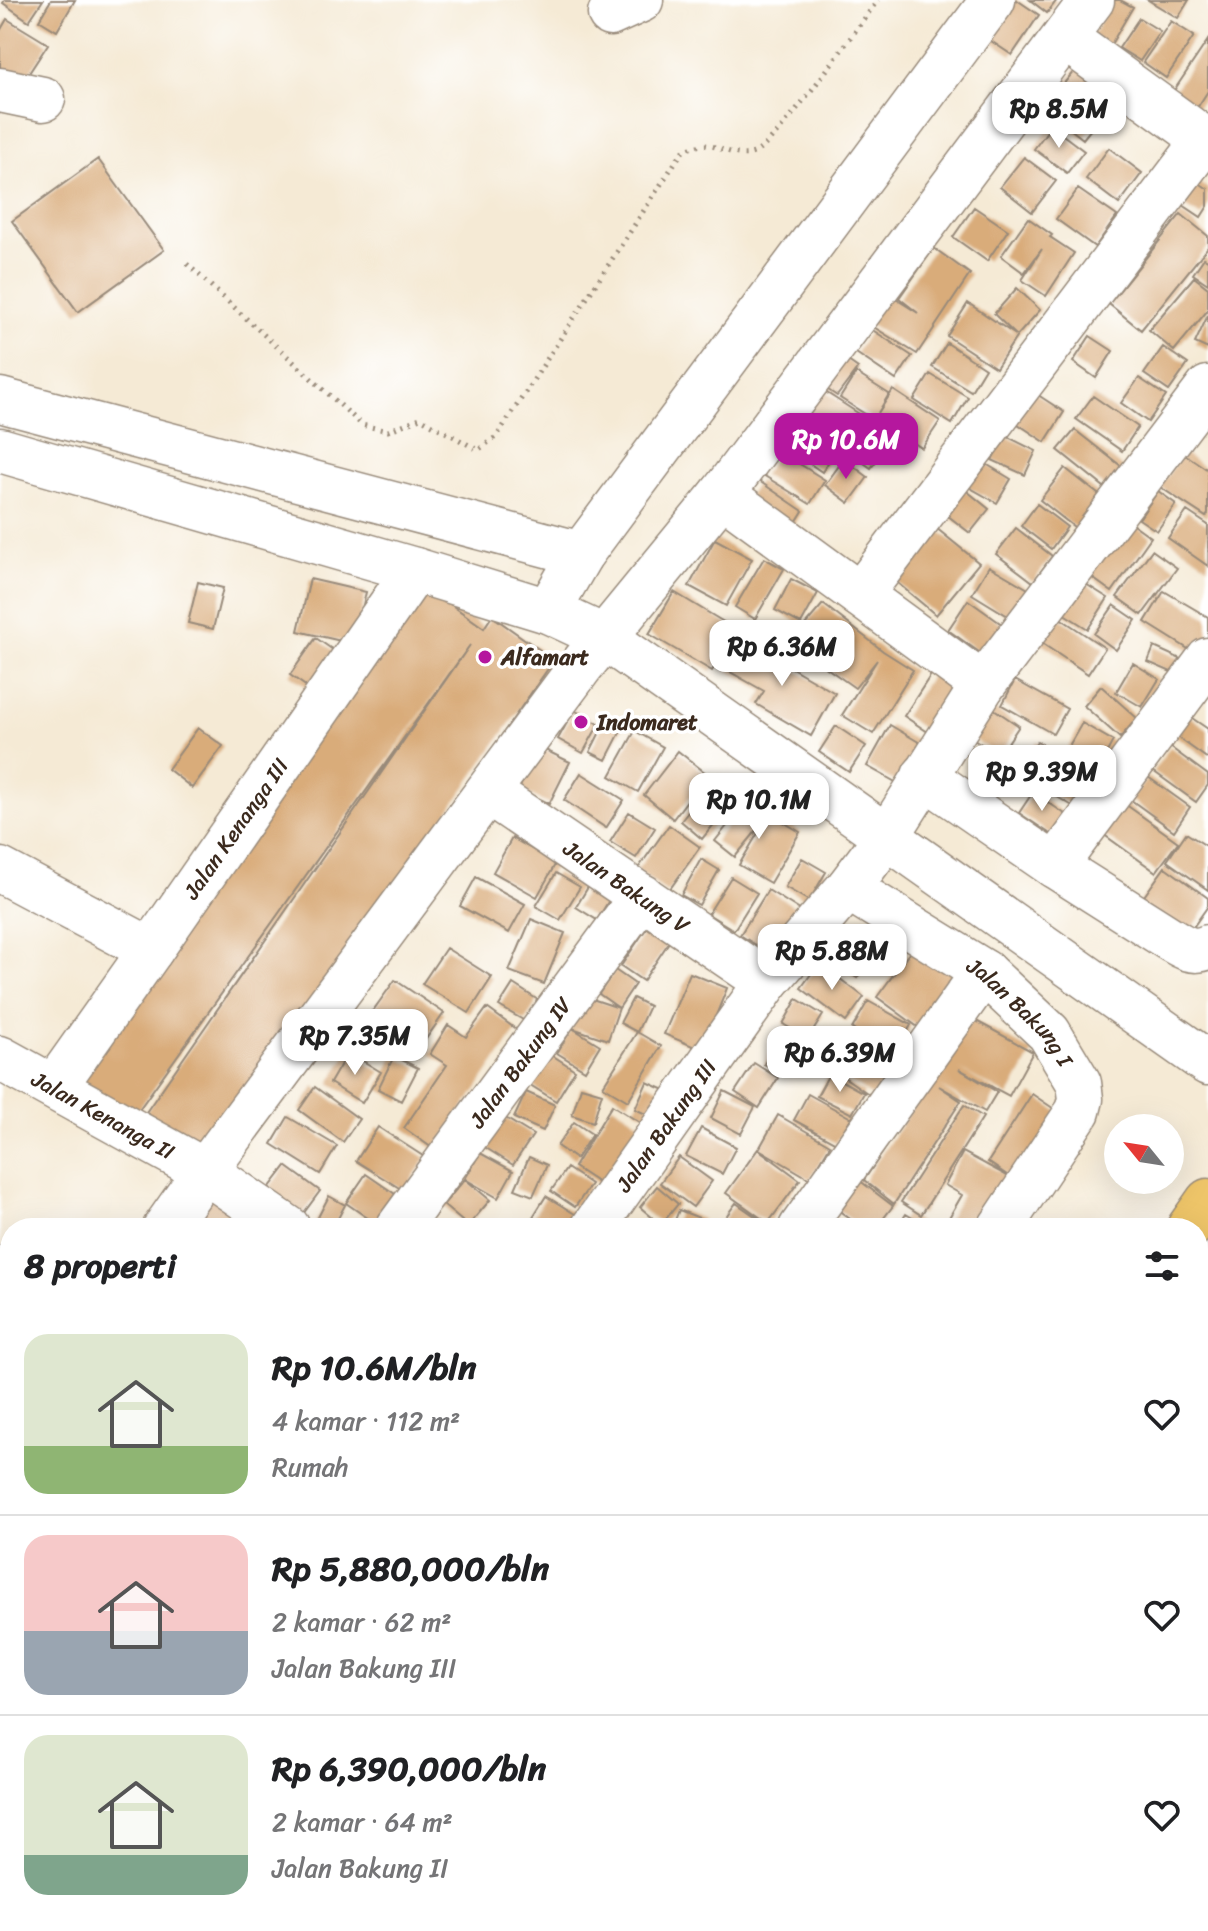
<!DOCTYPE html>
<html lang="id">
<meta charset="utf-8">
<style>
body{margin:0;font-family:Sriracha,sans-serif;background:#f2f2f2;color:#202124;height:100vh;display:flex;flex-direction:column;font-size:30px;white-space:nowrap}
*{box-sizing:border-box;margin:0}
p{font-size:26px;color:#757577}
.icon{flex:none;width:44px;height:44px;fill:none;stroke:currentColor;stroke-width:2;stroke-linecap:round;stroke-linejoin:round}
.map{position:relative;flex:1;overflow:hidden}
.sheet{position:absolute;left:0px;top:1218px;width:1208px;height:714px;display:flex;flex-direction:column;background:#fff;border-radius:32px 32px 0 0;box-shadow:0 8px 32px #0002}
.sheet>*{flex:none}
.needle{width:52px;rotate:300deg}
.buttons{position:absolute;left:1104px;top:1114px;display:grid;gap:16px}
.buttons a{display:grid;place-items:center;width:80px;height:80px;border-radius:50%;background:#fff;box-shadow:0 8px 32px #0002;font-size:40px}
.price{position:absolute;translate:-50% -68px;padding:0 18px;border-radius:16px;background:#fff;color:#222;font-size:26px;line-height:52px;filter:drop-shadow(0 2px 4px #0008)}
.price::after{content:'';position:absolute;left:50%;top:48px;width:24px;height:18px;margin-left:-12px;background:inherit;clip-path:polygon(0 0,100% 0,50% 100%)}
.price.on{background:#b5179e;color:#fff}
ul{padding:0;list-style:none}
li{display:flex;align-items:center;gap:24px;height:200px;padding:0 24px}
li+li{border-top:2px solid #e0e0e0}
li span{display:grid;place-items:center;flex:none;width:224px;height:160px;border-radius:24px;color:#555}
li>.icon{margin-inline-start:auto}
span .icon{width:96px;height:96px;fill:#fffc;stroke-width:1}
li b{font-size:34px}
h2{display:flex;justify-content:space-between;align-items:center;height:96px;padding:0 24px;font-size:34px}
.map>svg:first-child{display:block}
.building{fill:#d9ac7a}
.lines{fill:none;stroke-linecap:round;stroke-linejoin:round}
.minor-casing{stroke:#988a7a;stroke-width:47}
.highway-casing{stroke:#988a7a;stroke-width:47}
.path{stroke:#988a7a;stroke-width:5;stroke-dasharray:2 6;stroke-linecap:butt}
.minor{stroke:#fff;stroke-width:44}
.highway{stroke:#eec569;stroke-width:44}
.poi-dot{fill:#b5179e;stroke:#fff;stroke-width:3}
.labels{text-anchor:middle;stroke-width:7;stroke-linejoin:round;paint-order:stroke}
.poi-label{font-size:22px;font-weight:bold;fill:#3b2a1e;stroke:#fff;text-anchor:start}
.street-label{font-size:22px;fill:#3b2a1e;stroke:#fff}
</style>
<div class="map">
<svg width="1208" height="1931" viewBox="0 0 1208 1931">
<rect width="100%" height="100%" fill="#fff"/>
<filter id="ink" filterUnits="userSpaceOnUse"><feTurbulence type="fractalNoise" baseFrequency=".0125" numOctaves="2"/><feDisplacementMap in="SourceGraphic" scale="16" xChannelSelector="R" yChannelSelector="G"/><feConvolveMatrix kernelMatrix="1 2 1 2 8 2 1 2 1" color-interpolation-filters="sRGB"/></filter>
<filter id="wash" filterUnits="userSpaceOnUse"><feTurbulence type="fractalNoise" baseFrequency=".006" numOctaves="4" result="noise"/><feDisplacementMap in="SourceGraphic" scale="32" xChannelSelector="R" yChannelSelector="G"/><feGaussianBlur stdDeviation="1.8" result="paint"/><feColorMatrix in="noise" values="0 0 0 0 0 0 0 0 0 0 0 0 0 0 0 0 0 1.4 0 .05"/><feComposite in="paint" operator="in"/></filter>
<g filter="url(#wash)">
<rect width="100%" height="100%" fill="#f5ead5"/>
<g id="blocks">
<path class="building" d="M5,0H43L29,21L3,3Z
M51,0H75L57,31L39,20Z
M1005,0H1017L1039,15L1012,55L982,35Z
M1030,0H1057L1047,13Z
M1113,0H1120L1133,7L1110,46L1092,36Z
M1148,0H1189L1178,18Z
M1139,18L1160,31L1140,61L1119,48Z
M7,19L48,44L18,90L0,79V31Z
M1171,21L1194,36L1166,78L1143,62Z
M1208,40V91L1197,108L1173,92Z
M1078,66L1116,98L1083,139L1044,108Z
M1051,126L1084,151L1067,173L1034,149Z
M1109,148L1142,173L1119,204L1086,179Z
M1024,157L1056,181L1032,212L1000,187Z
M98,159L164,250L78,312L12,221Z
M1189,176L1208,189V206L1201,217L1174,199Z
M1078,189L1117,216L1095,247L1056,219Z
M974,207L1008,230L987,261L953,237Z
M1181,214L1208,236V247L1141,330L1109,304Z
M1028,218L1052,235L1050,237L1074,253L1046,296L1022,280L1042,249L1024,273L1001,256Z
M934,248L970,274L917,354L864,321L883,291L918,313L899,298Z
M1204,258L1208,260V284L1193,274Z
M1194,277L1208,288V310L1174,351L1149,330Z
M1017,288L1040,310L1017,336L994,314Z
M968,303L1017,336L996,368L947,336Z
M1208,315V349L1195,343Z
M871,329L912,356L896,380L856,353Z
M1090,336L1113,351L1096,378L1073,362Z
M947,343L985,368L971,391L932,367Z
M1163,347L1188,364L1169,391L1144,374Z
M838,354L858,368L837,396L818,383Z
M856,373L889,394L878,413L893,390L940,421L922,448L874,418L873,419L840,398Z
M930,374L968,397L952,424L914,400Z
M1139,378L1166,396L1148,422L1121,403Z
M813,384L864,417L846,447L794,414Z
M1032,391L1064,412L1045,442L1012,420Z
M1093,396L1138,427L1122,451L1076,419Z
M785,410L838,447L822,472L768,435Z
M870,426L891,441L871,468L850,453Z
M1075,430L1126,470L1109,491L1058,450Z
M1004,435L1036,451L1025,475L992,460Z
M779,451L825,480L810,504L763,475Z
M1183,453L1208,470V514L1206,517L1160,487Z
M844,459L868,477L849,503L825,485Z
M981,461L1011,479L997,503L967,486Z
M1065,468L1103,498L1078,530L1040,500Z
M759,481L803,511L793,527L747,497Z
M962,487L989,509L970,533L942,511Z
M1158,491L1176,504L1157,531L1139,519Z
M1037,504L1067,527L1051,549L1021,526Z
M1187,511L1208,525V566L1168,538Z
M1126,519L1151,537L1112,592L1087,574Z
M930,523L979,563L936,615L888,575Z
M1016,528L1052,556L1033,582L996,554Z
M715,539L752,559L726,606L689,586Z
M1152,550L1177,568L1142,615L1117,597Z
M764,558L784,569L755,619L735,607Z
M989,566L1035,593L1018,622L972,594Z
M310,579L366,592L354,644L298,631Z
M791,579L818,593L801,624L775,610Z
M1081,581L1108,598L1088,629L1061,612Z
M198,582L223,588L213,629L188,623Z
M422,584L484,628L492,616L554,660L204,1162L142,1118L470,645L130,1122L69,1079Z
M1164,591L1208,617V638L1198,655L1145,622Z
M674,592L737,630L712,671L649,634Z
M968,600L1010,630L989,659L948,630Z
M823,604L883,651L913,670L873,734L842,715L877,660L855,688L824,666L846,634L833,649L805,625Z
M1114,605L1136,620L1116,650L1094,634Z
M1054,614L1105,648L1088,674L1037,640Z
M316,638L343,657L317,694L290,675Z
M742,639L835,693L811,736L756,704L764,691L725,669Z
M1154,647L1185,661L1178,675L1148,662Z
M1133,663L1159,679L1142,707L1116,692Z
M936,667L965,687L934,736L904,716Z
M1015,680L1067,709L1053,734L1002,705Z
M1101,686L1137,718L1120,738L1084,706Z
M988,705L1019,726L999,756L968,735Z
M574,710L599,724L583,753L558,739Z
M1183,712L1208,729V759L1169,731Z
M607,718L623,727L606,760L590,752Z
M1082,723L1113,741L1098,769L1066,751Z
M890,725L922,744L899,784L867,766Z
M836,726L866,746L849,772L819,752Z
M198,728L223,746L192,788L168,769Z
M635,731L663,747L638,792L610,776Z
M1037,741L1064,757L1045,789L1018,773Z
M539,747L570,762L549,804L519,789Z
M1170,747L1208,775V785L1196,802L1153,771Z
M678,751L707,774L673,819L644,795Z
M1069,760L1097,776L1078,809L1050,793Z
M581,773L624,800L606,828L564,800Z
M1148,777L1190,807L1174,831L1131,800Z
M711,783L733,801L702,839L681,821Z
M1033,792L1065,814L1052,835L1019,813Z
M747,801L768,818L770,814L800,832L770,883L739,865L767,818L735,857L715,841Z
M1125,804L1178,842L1156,872L1103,834Z
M629,812L655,828L636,858L610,842Z
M669,825L700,847L667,893L637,870Z
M1186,833L1208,847V890L1167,861Z
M512,838L556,863L537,897L493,872Z
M802,858L826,872L809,901L785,887Z
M701,859L719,870L699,905L681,895Z
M1165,867L1208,898V906L1184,940L1137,906Z
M556,873L580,887L560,920L536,906Z
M596,874L617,887L597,920L576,907Z
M476,877L525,904L509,933L460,906Z
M731,877L757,893L734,930L708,914Z
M768,890L803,912L775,957L740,935Z
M531,919L565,933L544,984L509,971Z
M648,926L669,942L643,981L621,966Z
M847,930L876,950L857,978L828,958Z
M916,944L969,983L930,1036L877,997Z
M446,948L492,977L469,1013L422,984Z
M819,963L864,997L846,1022L801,988Z
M615,970L635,984L619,1008L599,994Z
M690,973L727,988L702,1050L664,1034Z
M395,980L444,1013L421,1046L372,1012Z
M513,984L538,1000L525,1021L499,1006Z
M583,996L619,1008L608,1040L572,1028L600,1045L585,1070L557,1053L572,1028Z
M633,998L649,1006L637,1032L620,1023Z
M797,999L823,1015L808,1039L783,1024Z
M868,1001L911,1025L895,1054L852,1029Z
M487,1008L517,1030L435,1150L404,1128L447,1065L430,1054L448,1025L466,1037Z
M967,1016L1033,1052L1009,1096L959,1069L997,1092L985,1112L939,1086L961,1101L894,1204L864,1180L931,1081Z
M637,1032L661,1046L628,1101L603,1086Z
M853,1035L896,1063L873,1097L831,1068Z
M777,1038L800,1051L788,1076L764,1064Z
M348,1052L381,1072L362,1103L330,1083Z
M547,1052L575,1070L556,1101L527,1083Z
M394,1056L418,1068L401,1101L378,1089Z
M754,1063L778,1078L759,1108L735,1092Z
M829,1074L864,1093L852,1114L817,1096Z
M647,1082L665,1090L652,1117L635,1109Z
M315,1087L359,1119L343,1142L299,1110Z
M581,1087L602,1093L593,1122L572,1115Z
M724,1091L755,1107L741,1134L711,1118Z
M526,1092L555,1105L543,1131L514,1118Z
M808,1094L851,1118L836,1143L794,1120Z
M1032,1094L1066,1117L993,1228H943L962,1195L945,1185L963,1152L1013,1179L988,1162Z
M612,1105L642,1124L603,1186L574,1167Z
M964,1105L983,1117L921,1215L901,1202Z
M494,1111L533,1135L513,1165L475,1141Z
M778,1115L830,1145L810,1179L759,1149Z
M288,1117L337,1146L320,1174L272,1144Z
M574,1122L592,1134L576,1159L557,1146Z
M378,1127L426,1158L404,1191L356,1161Z
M701,1128L736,1147L722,1174L686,1156Z
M758,1149L800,1180L768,1223L726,1193Z
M480,1153L513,1171L498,1198L465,1179Z
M529,1157L547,1165L533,1196L515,1189Z
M679,1157L712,1181L693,1207L660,1183Z
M286,1166L320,1191L297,1222L263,1196Z
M567,1168L591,1184L575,1207L551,1191Z
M366,1174L395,1194L375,1223L346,1203Z
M855,1177L893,1206L876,1228H862L833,1206Z
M465,1179L490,1200L468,1226L443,1205Z
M657,1186L678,1204L661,1225L640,1207Z
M217,1190L271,1228H191Z
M329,1196L345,1205L333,1228H324L315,1223Z
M546,1196L586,1221L582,1228H526Z
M736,1203L772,1228H721L719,1226Z
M679,1210L702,1219L699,1228H672Z
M906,1214L929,1228H897Z
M10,1632V1755L0,1770V1647Z
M10,1799V1922L4,1931H0V1814Z
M15,1922H100L94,1931H9Z
M121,1922H211L204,1931H115Z
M217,1922H299L293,1931H211Z
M327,1922H420L413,1931H321Z
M424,1922H516L510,1931H418Z"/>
</g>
</g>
<g filter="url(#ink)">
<use href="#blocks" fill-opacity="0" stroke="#988a7a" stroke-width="2"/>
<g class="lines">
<defs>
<g id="minor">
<path d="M610,14L641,0"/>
<path d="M1065,38L1208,142"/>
<path d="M0,90L43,99"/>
<path d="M0,400L581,554"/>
<path d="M0,450L415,570L548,611L604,637L1208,1063"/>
<path d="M722,494L983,685"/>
<path d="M860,595L1205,140"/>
<path d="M548,611L581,554L993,0"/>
<path d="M924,776L1055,866L1170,939C1183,947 1193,954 1208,947"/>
<path id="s1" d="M488,792L767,982"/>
<path d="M1055,866L1208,660"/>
<path d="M0,870L151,950"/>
<path id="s2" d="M848,888L984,972L1049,1033L1079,1083L1081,1099L1078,1111L1000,1228"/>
<path id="s3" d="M0,1058L205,1171L288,1228"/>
<path id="s4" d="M54,1087L151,950L415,570"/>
<path d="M165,1228L205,1171L581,666L722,494L1092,0"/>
<path id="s5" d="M398,1228L642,896"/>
<path id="s6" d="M593,1228L767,982L848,888L888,835L983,685L1208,388"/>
<path d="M801,1228L984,972"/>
<path d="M0,1268L10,1274"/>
<path d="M0,1475L10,1459"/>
<path d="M0,1515L10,1522"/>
<path d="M1198,1631L1208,1626"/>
<path d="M0,1785L10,1771"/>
<path d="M100,1931L106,1922"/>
<path d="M301,1931L307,1922"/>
<path d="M521,1931L527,1922"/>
<path d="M956,1931L963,1922"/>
</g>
<path id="highway" d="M1189,1228L1208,1201
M1198,1345L1208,1331
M688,1931L695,1922
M782,1931L789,1922"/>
</defs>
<use href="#minor" class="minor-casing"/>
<use href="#highway" class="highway-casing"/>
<path class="path" d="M187,264L362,425L388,431L420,418L478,450L497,436L682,152C690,148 697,145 706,145C722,147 737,159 754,153C775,146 859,25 878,0"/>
<use href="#minor" class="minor"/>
<use href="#highway" class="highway"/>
</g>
</g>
<g class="poi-dot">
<circle cx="485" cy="657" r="8"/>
<circle cx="581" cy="722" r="8"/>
</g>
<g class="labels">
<g class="poi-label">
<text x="501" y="665">Alfamart</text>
<text x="597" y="730">Indomaret</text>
</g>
<g class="street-label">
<text dy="8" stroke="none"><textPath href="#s4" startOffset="316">Jalan Kenanga III</textPath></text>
<text dy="8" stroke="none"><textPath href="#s1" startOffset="168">Jalan Bakung V</textPath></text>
<text dy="8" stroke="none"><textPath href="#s2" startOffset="214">Jalan Bakung I</textPath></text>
<text dy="8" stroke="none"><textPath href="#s5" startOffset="206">Jalan Bakung IV</textPath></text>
<text dy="8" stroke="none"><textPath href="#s3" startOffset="118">Jalan Kenanga II</textPath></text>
<text dy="8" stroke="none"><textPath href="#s6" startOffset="126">Jalan Bakung III</textPath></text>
</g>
</g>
</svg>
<div class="buttons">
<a><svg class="needle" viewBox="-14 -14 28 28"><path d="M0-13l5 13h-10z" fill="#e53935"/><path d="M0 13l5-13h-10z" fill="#757577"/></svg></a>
</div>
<b class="price" style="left:1059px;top:150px">Rp 8.5M</b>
<b class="price on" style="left:846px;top:481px">Rp 10.6M</b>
<b class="price" style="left:782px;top:688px">Rp 6.36M</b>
<b class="price" style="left:1042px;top:813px">Rp 9.39M</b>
<b class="price" style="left:759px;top:841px">Rp 10.1M</b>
<b class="price" style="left:832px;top:992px">Rp 5.88M</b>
<b class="price" style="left:355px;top:1077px">Rp 7.35M</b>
<b class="price" style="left:840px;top:1094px">Rp 6.39M</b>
<section class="sheet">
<h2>8 properti<svg class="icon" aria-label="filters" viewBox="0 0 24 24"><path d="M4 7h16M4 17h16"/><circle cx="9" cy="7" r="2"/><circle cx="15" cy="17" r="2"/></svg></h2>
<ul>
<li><span style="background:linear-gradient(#dfe7d0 70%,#8fb573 0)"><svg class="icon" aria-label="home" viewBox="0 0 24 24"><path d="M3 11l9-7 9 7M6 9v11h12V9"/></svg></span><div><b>Rp 10.6M/bln</b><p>4 kamar · 112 m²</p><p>Rumah</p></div><svg class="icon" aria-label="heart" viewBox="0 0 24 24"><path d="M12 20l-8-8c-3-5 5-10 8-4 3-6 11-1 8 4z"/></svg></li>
<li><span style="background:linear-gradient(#f6c9c9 60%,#9aa5b1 0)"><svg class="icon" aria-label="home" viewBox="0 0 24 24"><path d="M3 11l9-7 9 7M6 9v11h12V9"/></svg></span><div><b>Rp 5,880,000/bln</b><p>2 kamar · 62 m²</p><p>Jalan Bakung III</p></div><svg class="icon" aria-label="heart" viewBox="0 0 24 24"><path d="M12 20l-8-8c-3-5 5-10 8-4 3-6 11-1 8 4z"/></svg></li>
<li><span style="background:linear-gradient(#dfe7d0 75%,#7fa58c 0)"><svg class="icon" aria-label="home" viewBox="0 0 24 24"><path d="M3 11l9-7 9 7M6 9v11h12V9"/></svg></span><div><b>Rp 6,390,000/bln</b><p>2 kamar · 64 m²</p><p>Jalan Bakung II</p></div><svg class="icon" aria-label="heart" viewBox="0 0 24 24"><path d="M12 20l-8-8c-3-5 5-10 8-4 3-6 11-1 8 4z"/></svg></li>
</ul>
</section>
</div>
